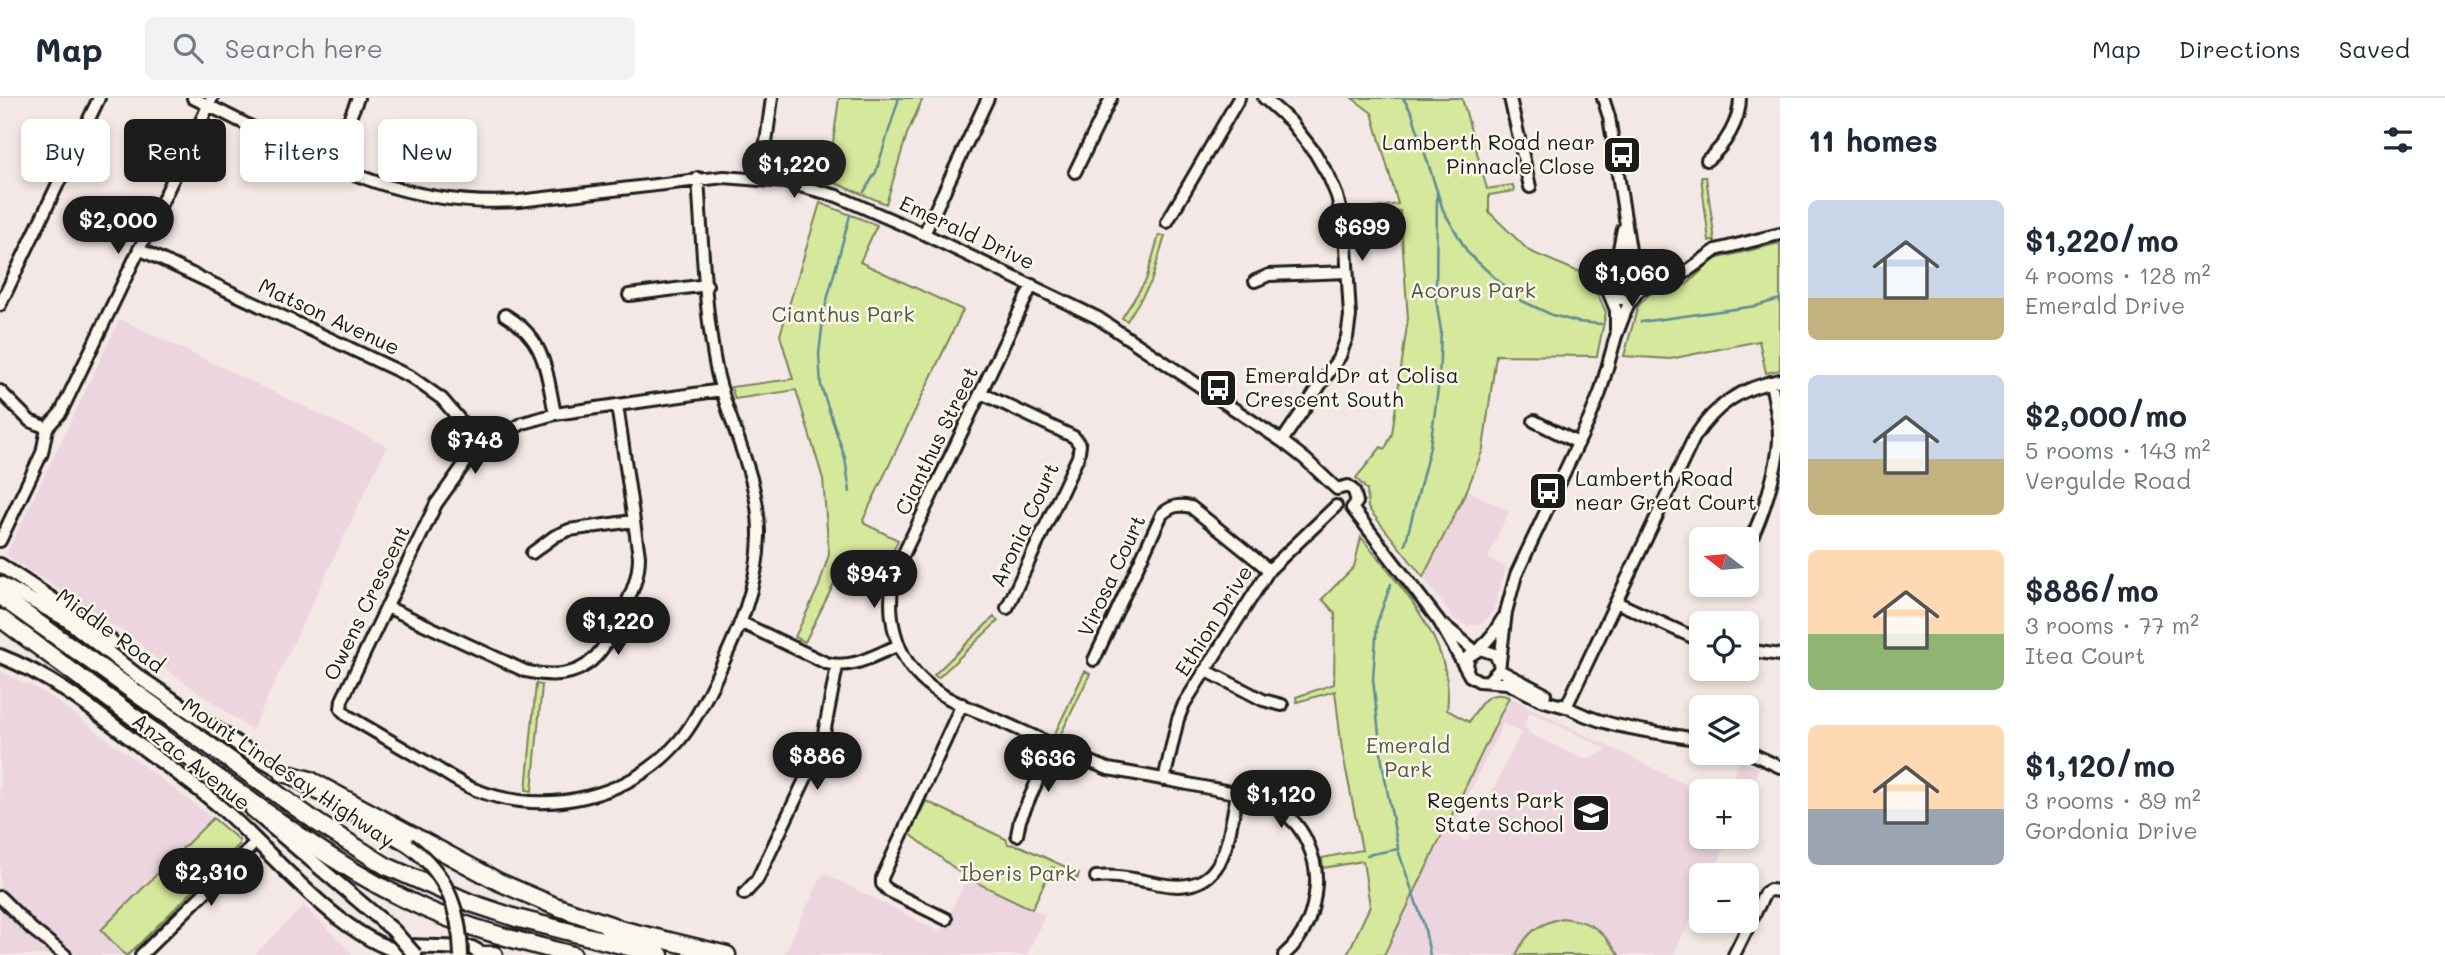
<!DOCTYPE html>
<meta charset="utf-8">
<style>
body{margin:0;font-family:Mali,sans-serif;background:#f2f2f3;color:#1f2937;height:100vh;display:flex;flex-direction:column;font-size:26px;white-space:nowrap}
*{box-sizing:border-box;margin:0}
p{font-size:23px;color:#747a83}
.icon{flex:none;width:38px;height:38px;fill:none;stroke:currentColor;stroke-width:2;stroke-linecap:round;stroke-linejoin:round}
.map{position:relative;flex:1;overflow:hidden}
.drawer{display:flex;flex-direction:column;background:#fff;width:665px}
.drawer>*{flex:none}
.banner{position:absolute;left:21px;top:21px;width:665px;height:63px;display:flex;gap:14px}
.needle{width:46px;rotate:286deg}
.controls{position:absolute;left:1689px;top:429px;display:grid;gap:14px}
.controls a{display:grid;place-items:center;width:70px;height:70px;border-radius:10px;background:#fff;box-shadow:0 4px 10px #0003;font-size:35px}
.price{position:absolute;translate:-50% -60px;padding:0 16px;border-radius:24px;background:#1c1c1c;color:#fff;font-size:23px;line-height:46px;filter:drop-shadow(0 2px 4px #0008)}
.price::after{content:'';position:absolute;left:50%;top:42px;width:21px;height:16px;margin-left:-10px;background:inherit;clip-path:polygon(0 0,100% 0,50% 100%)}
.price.current{background:#222;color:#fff}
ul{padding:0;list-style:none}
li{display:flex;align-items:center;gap:21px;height:175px;padding:0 28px}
li span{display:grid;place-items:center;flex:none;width:196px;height:140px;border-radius:10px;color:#555}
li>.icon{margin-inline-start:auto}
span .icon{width:84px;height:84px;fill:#fffc;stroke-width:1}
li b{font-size:30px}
h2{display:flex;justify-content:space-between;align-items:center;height:84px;padding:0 28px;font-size:30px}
.chip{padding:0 24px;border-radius:10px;background:#fff;box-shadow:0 4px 10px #0003;font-size:24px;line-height:63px}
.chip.current{background:#1c1c1c;color:#fff}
header{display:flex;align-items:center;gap:42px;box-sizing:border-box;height:98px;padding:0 35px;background:#fff;border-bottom:2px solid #e0e1e3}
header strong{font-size:33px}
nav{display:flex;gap:38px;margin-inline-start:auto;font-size:24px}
.search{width:490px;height:63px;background:#f2f2f3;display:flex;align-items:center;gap:18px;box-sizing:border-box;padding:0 24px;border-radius:10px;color:#747a83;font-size:26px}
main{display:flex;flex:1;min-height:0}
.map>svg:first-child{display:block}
.built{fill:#ecd5de;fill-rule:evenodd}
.green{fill:#d6e89c;stroke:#79825c;stroke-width:2}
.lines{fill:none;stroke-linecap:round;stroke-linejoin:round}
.stream{stroke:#5d8d93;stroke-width:2.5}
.minor-casing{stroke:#1c1c1c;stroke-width:16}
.major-casing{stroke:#1c1c1c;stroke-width:18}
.highway-casing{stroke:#1c1c1c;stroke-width:21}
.minor{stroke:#fbf7ec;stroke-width:10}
.major{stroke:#fbf7ec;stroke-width:12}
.highway{stroke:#fbf7ec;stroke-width:16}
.major-bridge-casing{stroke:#1c1c1c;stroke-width:18;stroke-linecap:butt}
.major-bridge{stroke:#fbf7ec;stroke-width:12}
.labels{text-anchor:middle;stroke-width:5;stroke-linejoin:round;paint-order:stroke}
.poi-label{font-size:21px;fill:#1c1c1c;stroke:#fbf7ec;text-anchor:end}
.street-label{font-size:21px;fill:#1c1c1c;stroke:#fbf7ec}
.park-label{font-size:21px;fill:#545942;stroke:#fbf7ec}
</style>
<header>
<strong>Map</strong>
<div class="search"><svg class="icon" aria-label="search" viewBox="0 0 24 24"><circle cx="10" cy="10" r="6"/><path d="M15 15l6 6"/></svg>Search here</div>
<nav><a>Map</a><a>Directions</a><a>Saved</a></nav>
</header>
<main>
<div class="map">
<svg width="1780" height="857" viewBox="0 0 1780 857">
<rect width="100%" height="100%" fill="#f4e8e6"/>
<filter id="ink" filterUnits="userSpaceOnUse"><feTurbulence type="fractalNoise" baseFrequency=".0143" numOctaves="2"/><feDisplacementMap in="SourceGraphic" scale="14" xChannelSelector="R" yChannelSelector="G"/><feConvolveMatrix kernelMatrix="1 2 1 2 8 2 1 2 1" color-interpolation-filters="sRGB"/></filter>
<g filter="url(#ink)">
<path class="built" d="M120,221L387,348L252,632L171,575L137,543L6,457Z
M1467,392L1509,413L1488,460L1506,470L1493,513L1483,525L1467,528L1453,520L1423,479Z
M0,573L47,596L213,720L102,831L125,857H0Z
M1509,599L1701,694V738L1730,739L1712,777H1701V799L1673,857H1619L1609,843H1523L1516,857H1384ZM1530,614L1607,651V652L1589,661H1583L1529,635L1524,626ZM1503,625L1521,635L1467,744L1450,735Z
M1740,663L1759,670L1747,697L1746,693H1726Z
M823,775L941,834L967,780L1045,817L1027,857H784Z
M304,808L354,857H254Z"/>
<path class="green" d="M839,0H923L907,36L886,106L828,82Z
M1352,0H1462L1487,91L1513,87L1514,93L1489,97V114L1529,153L1574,172L1594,177L1595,191L1606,214L1597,258L1496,257L1483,351L1467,392L1423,479L1368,410L1367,392L1356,380L1381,349L1385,351L1392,336L1408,220L1400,113L1353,120L1351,114L1398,106L1372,15Z
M1701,79H1706L1715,143H1709Z
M820,105L877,127L860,164L963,212L863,422L865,426L898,442L886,470L847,460L805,544L795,539L819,488L829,456L823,381L796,292L735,301L731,289L793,281L780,237Z
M1159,137L1165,138L1151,184L1127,223L1122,220L1146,182Z
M1780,145V272L1766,275L1759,243L1670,261L1624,258L1638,208L1651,194L1687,186L1715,161Z
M1361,439C1399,488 1456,544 1447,612L1469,624C1479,608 1487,590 1509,599L1384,857H1347L1370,808L1363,763L1323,770L1322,760L1362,752L1342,652L1335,593L1297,604L1296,599L1334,586L1335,515L1322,501L1354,469Z
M994,519L998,523L938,580L934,577Z
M1085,573L1090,576L1059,640L1054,637Z
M536,586L542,587L532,693L526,692Z
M926,703L1006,741L1008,746L1020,748L1079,775L1077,781L1052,769L1032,811L967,780L910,736Z
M213,720L239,742V747L128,857H125L101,832Z
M1562,820C1592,823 1602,832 1619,857H1516C1527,834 1538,826 1562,820Z"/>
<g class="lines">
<path class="stream" d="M1403,0L1412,15L1443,112L1468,155L1518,201L1552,217L1578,224L1601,226
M864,94L876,74L899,0
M850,117L824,213L819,256L821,288L845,360L850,394
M1641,224L1756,208L1780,201
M1405,447L1430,349L1439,283L1441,233L1436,201L1437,92
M1391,486L1377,525L1373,581L1382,664L1399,755L1424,827L1430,857
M1367,757L1398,751"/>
<defs>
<path id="minor" d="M193,0C302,52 392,112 519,103L724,79L785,84L837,98L924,136L1098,220L1282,343L1305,361L1337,391
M1264,0L1290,23L1315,55L1329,79L1337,98L1345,131L1350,218L1347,239L1340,258L1282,343
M1510,0L1530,89
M1603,0L1609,19L1632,165
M1707,62C1725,48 1740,23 1740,0
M330,67L358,0
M1075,74L1111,0
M698,80C702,139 704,201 714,259C724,321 760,374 759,438C758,492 736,537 714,584C704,604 694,625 679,643C630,700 546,719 476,692C460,686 445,675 430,666C403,650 375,634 348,618L341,611L342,602L436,406L466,364L483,349L523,325L555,316L722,292
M761,81L772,0
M1167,124L1239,0
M924,136L988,0
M139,151L411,279L442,301L483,349
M1604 182a19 19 0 1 1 38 0a19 19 0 1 1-38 0Z
M1612,167L1619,151L1623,131
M1255,183L1269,177L1347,174
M1032,187L895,474C885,514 894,559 927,586C947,603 975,612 998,622C1029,636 1060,650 1091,664L1108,671C1138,676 1168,682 1198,688C1239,696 1288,700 1307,744C1313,757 1317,771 1316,786C1314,814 1306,838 1284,857
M1640,191L1679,179L1716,152L1780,136
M1608,193L1616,212V232
M629,197L707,187
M0,207L99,0
M505,217C546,241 546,273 555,316
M0,293L30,323L47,330
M981,295L1074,339L1080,347L1078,359L1007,510
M1534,323L1578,345
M1337,391L1348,388L1354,393L1357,404L1352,410
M1352,410L1439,523L1470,578L1479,583L1507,585L1541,602L1566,609
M0,443L42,355L47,330L61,314L212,0
M1746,449C1761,427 1779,366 1779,339C1779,320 1774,302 1771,284
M532,455L555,438L569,432L633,423
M1616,504L1701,543
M387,509L525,573C582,586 599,563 622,516C631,496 639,480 639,458L617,307
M742,525L826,565C852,572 875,557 899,547
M1445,528L1475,553
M1480,551L1493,536L1503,520
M1746,552L1780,557
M1094,562L1162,416C1172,408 1178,406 1191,409L1269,472
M1467,571L1468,559L1480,551L1495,556L1499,565
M1205,572L1263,602L1282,607
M1499,572L1545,596
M1489,582L1499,572L1506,514L1516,477L1589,322L1600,295L1616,238L1628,207L1636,196
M1562,606C1603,631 1655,633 1701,642
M1566,609L1694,340C1716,306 1741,290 1780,282
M1746,653L1780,669
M1164,682L1178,621L1184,606L1269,472L1336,408
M1017,737L1020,722L1053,647
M1096,779C1118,777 1139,782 1160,786C1226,799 1227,744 1237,696
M744,796L757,782L822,646L837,568
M0,799L32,831L65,857
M946,821L889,793L882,786V780L962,606
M141,857L257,743
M1734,857L1765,795L1770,792L1780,793"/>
<path id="major" d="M0,467L85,523L112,544
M0,485L67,522L139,579L254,657L408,747
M0,558C55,579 100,617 147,653C174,673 202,692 227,715C277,759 347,849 415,857
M252,712L393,832
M405,848L472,850L484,857"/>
<path id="highway" d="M0,498L318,725L386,768L471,805L516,820L660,857
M0,520C80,579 159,639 241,696C300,739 358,781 426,811C473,832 523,844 573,857
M283,675L310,682L499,784L555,808L616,829
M607,828L727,857
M484,857H494"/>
</defs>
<use href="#minor" class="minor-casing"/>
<use href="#major" class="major-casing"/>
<use href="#highway" class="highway-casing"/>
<use href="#minor" class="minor"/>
<use href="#major" class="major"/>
<use href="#highway" class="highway"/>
<defs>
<path id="major-bridge" d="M408,747C446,774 460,811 461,857
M393,832L415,857"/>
</defs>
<use href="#major-bridge" class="major-bridge-casing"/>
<use href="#major-bridge" class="major-bridge"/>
</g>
</g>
<defs>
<symbol id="bus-square" viewBox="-11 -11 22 22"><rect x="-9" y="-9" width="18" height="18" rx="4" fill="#1c1c1c" stroke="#fbf7ec"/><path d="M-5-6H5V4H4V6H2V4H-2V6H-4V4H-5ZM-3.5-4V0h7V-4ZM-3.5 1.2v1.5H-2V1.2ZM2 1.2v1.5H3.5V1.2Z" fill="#fff"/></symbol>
<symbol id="school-square" viewBox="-11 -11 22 22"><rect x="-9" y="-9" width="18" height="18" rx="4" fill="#1c1c1c" stroke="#fbf7ec"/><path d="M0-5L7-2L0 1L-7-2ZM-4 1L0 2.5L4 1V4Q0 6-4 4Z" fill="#fff"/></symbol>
</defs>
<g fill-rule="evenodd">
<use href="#bus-square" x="1600" y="35" width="44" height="44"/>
<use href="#bus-square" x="1196" y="268" width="44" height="44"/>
<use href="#bus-square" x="1526" y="371" width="44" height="44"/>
<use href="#school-square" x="1569" y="693" width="44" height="44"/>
</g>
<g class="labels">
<g class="poi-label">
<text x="1595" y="52">Lamberth Road near<tspan x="1595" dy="24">Pinnacle Close</tspan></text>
<text x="1245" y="285" text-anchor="start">Emerald Dr at Colisa<tspan x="1245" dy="24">Crescent South</tspan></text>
<text x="1575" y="388" text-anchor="start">Lamberth Road<tspan x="1575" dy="24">near Great Court</tspan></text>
<text x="1564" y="710">Regents Park<tspan x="1564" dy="24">State School</tspan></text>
</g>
<g class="street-label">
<text transform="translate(967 135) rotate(25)" y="7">Emerald Drive</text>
<text transform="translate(329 219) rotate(25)" y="7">Matson Avenue</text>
<text transform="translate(937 343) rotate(-64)" y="7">Cianthus Street</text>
<text transform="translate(1025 427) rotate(-65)" y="7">Aronia Court</text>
<text transform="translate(1112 478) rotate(-65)" y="7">Virosa Court</text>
<text transform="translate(367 505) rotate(-64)" y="7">Owens Crescent</text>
<text transform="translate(1214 523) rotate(-58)" y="7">Ethion Drive</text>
<text transform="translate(110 533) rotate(36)" y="7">Middle Road</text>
<text transform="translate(191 664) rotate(38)" y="7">Anzac Avenue</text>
<text transform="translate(288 675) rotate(34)" y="7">Mount Lindesay Highway</text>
</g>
<g class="park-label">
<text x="1473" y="200">Acorus Park</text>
<text x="843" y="224">Cianthus Park</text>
<text x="1408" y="655">Emerald<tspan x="1408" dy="24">Park</tspan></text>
<text x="1018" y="783">Iberis Park</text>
</g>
</g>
</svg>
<div class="controls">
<a><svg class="needle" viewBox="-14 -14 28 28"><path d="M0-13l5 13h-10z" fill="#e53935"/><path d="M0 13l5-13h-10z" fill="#747a83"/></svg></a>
<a><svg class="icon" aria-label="locate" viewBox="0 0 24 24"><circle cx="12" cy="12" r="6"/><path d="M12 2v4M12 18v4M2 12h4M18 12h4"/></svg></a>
<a><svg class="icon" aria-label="layers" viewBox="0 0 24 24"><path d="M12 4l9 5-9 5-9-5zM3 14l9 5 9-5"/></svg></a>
<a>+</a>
<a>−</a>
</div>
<b class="price current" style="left:794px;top:102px">$1,220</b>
<b class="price" style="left:118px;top:158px">$2,000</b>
<b class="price" style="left:1362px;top:165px">$699</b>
<b class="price" style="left:1632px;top:211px">$1,060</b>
<b class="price" style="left:475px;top:378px">$748</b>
<b class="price" style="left:874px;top:512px">$947</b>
<b class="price" style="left:618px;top:559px">$1,220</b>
<b class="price" style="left:817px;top:694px">$886</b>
<b class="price" style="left:1048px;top:696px">$636</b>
<b class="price" style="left:1281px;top:732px">$1,120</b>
<b class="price" style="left:211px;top:810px">$2,310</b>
<div class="banner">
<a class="chip">Buy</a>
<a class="chip current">Rent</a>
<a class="chip">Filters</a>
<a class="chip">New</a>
</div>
</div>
<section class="drawer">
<h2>11 homes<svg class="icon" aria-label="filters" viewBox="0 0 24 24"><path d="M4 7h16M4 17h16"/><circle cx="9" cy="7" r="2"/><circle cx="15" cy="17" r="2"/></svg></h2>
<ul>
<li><span style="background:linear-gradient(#c9d6e8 70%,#c2b280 0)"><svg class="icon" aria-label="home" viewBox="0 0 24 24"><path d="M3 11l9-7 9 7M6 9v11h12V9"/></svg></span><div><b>$1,220/mo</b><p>4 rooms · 128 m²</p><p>Emerald Drive</p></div></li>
<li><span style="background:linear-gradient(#c9d6e8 60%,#c2b280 0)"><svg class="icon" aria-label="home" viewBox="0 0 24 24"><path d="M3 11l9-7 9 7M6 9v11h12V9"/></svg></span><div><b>$2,000/mo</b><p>5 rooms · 143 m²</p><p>Vergulde Road</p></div></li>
<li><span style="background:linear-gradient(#ffd9b3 60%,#8fb573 0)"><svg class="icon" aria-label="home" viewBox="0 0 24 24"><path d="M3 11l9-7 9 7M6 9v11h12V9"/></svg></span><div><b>$886/mo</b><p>3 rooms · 77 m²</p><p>Itea Court</p></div></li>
<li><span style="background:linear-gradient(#ffd9b3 60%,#9aa5b1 0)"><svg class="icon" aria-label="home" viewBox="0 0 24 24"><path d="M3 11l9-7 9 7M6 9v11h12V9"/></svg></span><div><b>$1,120/mo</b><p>3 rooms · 89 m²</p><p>Gordonia Drive</p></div></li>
</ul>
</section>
</main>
